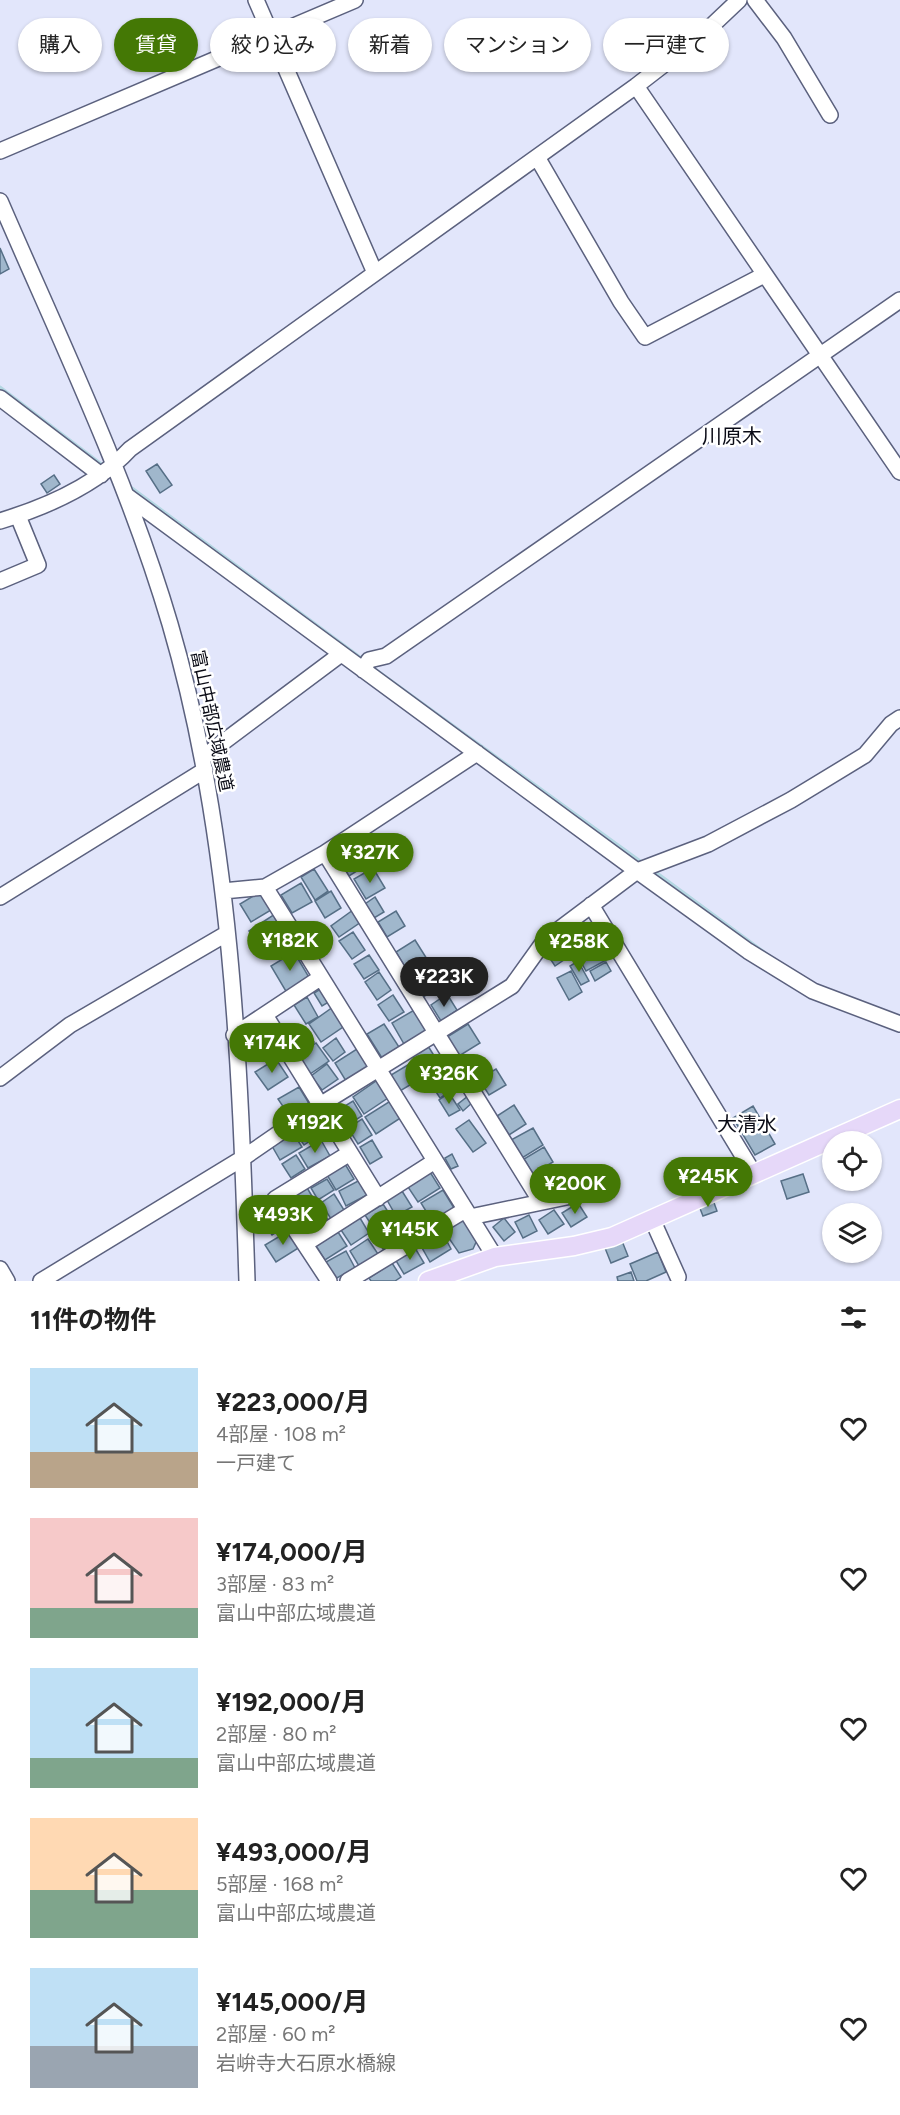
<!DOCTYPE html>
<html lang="ja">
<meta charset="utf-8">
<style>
body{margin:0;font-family:Figtree,"Noto Sans JP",sans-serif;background:#f6f6f6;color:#222;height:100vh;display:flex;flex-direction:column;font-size:22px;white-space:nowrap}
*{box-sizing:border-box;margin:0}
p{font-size:20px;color:#767676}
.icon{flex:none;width:33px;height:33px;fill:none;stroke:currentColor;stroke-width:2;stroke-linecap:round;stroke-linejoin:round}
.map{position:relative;height:1281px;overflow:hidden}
.side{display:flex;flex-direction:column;background:#fff;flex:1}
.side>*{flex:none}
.banner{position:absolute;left:18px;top:18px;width:864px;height:54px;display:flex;gap:12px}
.tools{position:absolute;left:822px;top:1131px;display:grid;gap:12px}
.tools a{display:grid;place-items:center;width:60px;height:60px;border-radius:50%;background:#fff;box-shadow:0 2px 4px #0004;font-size:30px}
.price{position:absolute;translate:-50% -51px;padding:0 14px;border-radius:21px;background:#447805;color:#fff;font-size:20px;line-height:39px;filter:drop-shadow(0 2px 3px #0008)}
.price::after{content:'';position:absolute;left:50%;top:36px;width:18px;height:14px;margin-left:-9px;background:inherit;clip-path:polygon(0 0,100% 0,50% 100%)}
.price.selected{background:#222;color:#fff}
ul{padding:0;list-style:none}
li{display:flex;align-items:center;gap:18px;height:150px;padding:0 30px}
li span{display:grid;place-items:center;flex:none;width:168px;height:120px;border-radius:0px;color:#555}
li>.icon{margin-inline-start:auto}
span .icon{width:72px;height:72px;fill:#fffc;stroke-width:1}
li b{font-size:26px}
h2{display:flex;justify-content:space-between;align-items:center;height:72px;padding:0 30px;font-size:26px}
.chip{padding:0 21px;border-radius:27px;background:#fff;box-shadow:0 2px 4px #0004;font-size:21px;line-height:54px}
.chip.selected{background:#447805;color:#fff}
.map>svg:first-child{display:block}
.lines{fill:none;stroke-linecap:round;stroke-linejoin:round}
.stream{stroke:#b4d7e2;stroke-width:3}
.building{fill:#a0b7cc;stroke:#566f86;stroke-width:1.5}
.minor-casing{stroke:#5b617e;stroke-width:18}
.major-casing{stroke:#fff;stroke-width:21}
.minor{stroke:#fff;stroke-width:15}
.major{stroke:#e6d8f9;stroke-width:18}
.labels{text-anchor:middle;stroke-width:5;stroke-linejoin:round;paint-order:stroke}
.street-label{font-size:18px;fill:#090a15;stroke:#fff}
.neighbourhood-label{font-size:20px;fill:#090a15;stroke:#fff}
</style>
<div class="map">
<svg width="900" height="1281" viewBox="0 0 900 1281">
<rect width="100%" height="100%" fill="#e2e6fb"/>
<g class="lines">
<path class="stream" d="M0,387L104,466
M128,485L364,660
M371,666L643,863
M653,870L771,957"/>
</g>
<path class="building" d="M0,248L9,269L0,274Z
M157,464L172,485L160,493L146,471Z
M54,475L60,484L47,493L41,484Z
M356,845L368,864L349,876L337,857Z
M373,868L385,888L366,899L354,879Z
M314,869L328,891L315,900L301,877Z
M301,883L312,902L292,913L281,895Z
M331,891L341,908L325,918L315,901Z
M260,892L271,910L251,922L240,904Z
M375,897L384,912L374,918L365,904Z
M353,910L361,922L339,937L331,926Z
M396,911L405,926L387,937L378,922Z
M275,914L286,930L260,947L249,931Z
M575,931L580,941L573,945L568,935Z
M353,932L365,950L352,959L339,941Z
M596,934L610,958L586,971L573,947Z
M415,940L432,967L412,979L396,952Z
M560,940L571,955L555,966L545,951Z
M294,952L310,979L287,993L271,966Z
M369,955L379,970L364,979L354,964Z
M578,961L589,981L581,985L570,966Z
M606,962L611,971L595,981L590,971Z
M432,968L443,985L423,997L413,981Z
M571,971L582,992L569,1000L557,978Z
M379,972L391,990L377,1000L365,982Z
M324,987L332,1000L322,1006L314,993Z
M447,994L457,1010L441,1021L431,1005Z
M393,995L404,1012L389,1021L378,1005Z
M307,997L318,1017L306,1024L294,1005Z
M333,1007L346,1025L321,1042L309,1024Z
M416,1009L428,1030L404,1044L392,1023Z
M384,1024L399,1047L382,1058L367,1034Z
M468,1024L480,1043L459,1056L447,1037Z
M304,1027L314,1042L298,1051L289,1037Z
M336,1038L345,1052L333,1061L323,1048Z
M316,1043L329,1061L310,1074L297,1056Z
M428,1046L443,1070L427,1080L412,1056Z
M360,1047L371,1065L346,1081L335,1063Z
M276,1059L288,1077L268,1090L255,1072Z
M411,1063L420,1079L400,1091L391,1075Z
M327,1064L338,1079L322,1090L311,1076Z
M450,1068L460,1084L440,1098L429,1081Z
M496,1069L506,1085L489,1095L479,1079Z
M379,1079L391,1096L364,1114L353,1097Z
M299,1087L310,1105L290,1117L278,1099Z
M449,1093L460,1110L449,1116L439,1100Z
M468,1096L473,1102L463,1111L458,1104Z
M392,1100L402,1117L376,1134L365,1117Z
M353,1101L362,1116L344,1127L335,1112Z
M514,1105L526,1124L509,1135L497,1116Z
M753,1106L775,1144L755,1155L733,1118Z
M321,1115L329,1128L304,1145L295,1132Z
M362,1119L372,1135L358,1144L348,1128Z
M469,1120L486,1143L473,1152L456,1129Z
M533,1128L543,1145L522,1158L511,1140Z
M293,1133L302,1147L280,1160L272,1146Z
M321,1140L330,1156L308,1168L299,1153Z
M372,1140L382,1157L370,1164L360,1147Z
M544,1147L553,1162L533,1174L524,1159Z
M452,1154L458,1166L451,1169L445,1158Z
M296,1155L305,1169L291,1178L282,1164Z
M345,1164L354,1179L336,1190L327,1175Z
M557,1169L563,1183L546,1191L540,1177Z
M430,1172L440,1188L418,1202L408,1187Z
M803,1174L809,1192L787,1199L781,1181Z
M327,1179L334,1190L318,1200L311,1188Z
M360,1180L367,1195L346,1206L339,1191Z
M306,1186L316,1203L295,1215L285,1198Z
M443,1190L454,1208L432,1221L421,1203Z
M402,1191L412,1207L396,1216L387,1200Z
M334,1194L344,1210L331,1219L321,1203Z
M713,1200L717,1211L703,1216L699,1206Z
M578,1203L587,1217L571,1227L562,1213Z
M383,1204L392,1218L374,1229L365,1215Z
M320,1208L328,1220L308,1233L300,1221Z
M554,1210L564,1224L548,1234L539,1220Z
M411,1212L420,1226L408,1234L398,1220Z
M275,1213L284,1227L272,1235L263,1221Z
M529,1215L537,1231L523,1238L515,1222Z
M360,1218L369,1233L351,1245L341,1230Z
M463,1218L477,1240L473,1249L459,1253L442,1228Z
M504,1218L515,1232L504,1241L493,1227Z
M392,1224L401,1239L383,1249L374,1235Z
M290,1230L300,1247L276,1262L265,1245Z
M338,1232L347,1246L325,1260L316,1246Z
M443,1234L451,1249L430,1262L421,1246Z
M368,1239L378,1254L359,1266L350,1251Z
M622,1241L628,1256L611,1263L605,1248Z
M415,1248L424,1263L404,1274L395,1259Z
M346,1251L355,1268L335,1279L326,1262Z
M658,1252L666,1272L646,1281H637L630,1264Z
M392,1263L401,1277L395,1281H371L369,1278Z
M631,1272L634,1281H618L617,1277Z"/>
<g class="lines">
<defs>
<path id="minor" d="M256,0L375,273
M755,0L784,38L830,115
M636,86L900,472
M0,151L355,0
M537,157L621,302L645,337L764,275
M0,201C60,340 127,478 170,624C232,835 240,1063 247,1281
M0,398L101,475
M127,496L637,871L748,951L813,991L900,1024
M0,521C46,507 97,485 130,449L636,86L702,35L739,0
M0,581L38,565L18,516
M363,670L369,660L386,656L900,300
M202,758L341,654
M325,853L477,753
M265,887L325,853L541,1202
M223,891L265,887L495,1257
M0,897L205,770
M591,905L754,1174
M265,1015L378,1198
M234,1035L320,978
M0,1078L70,1025L226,934
M470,1217L576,1195
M652,1219L678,1277
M305,1244L435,1161
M0,1269L7,1281
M41,1281L243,1158L320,1105L512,986L545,940L637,871L708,844L791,800L865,755L891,724L900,718
M329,1281L275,1199L350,1153
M348,1281L465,1210"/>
<path id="major" d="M428,1281L495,1257L574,1246L612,1237L900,1109"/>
</defs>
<use href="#minor" class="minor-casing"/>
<use href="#major" class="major-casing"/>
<use href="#minor" class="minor"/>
<use href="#major" class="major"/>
</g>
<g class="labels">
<g class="street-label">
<text transform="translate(212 721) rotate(78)" y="6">富山中部広域農道</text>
</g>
<g class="neighbourhood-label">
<text x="732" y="443">川原木</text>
<text x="747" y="1131">大清水</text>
</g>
</g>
</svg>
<div class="tools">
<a><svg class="icon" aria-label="locate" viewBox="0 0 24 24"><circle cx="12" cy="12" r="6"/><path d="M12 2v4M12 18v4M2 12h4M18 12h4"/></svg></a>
<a><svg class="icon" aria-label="layers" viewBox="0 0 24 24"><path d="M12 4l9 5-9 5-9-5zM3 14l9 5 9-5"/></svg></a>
</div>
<b class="price" style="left:370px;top:884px">¥327K</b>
<b class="price" style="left:290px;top:972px">¥182K</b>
<b class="price" style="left:579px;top:973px">¥258K</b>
<b class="price selected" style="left:444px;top:1008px">¥223K</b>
<b class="price" style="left:272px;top:1074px">¥174K</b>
<b class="price" style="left:449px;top:1105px">¥326K</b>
<b class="price" style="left:315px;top:1154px">¥192K</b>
<b class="price" style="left:708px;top:1208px">¥245K</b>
<b class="price" style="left:575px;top:1215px">¥200K</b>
<b class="price" style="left:283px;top:1246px">¥493K</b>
<b class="price" style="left:410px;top:1261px">¥145K</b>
<div class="banner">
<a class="chip">購入</a>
<a class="chip selected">賃貸</a>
<a class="chip">絞り込み</a>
<a class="chip">新着</a>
<a class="chip">マンション</a>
<a class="chip">一戸建て</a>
</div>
</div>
<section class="side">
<h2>11件の物件<svg class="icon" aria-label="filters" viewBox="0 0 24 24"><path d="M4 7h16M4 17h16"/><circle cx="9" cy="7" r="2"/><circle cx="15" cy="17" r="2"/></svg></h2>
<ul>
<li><span style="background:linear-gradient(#bfe0f5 70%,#b9a48a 0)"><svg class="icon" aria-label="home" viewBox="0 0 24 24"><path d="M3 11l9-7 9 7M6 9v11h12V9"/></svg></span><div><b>¥223,000/月</b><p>4部屋 · 108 m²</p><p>一戸建て</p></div><svg class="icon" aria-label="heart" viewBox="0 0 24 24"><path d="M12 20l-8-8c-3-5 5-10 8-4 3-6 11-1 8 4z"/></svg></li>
<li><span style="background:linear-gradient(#f6c9c9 75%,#7fa58c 0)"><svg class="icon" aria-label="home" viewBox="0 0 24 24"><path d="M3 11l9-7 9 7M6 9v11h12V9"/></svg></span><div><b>¥174,000/月</b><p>3部屋 · 83 m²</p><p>富山中部広域農道</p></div><svg class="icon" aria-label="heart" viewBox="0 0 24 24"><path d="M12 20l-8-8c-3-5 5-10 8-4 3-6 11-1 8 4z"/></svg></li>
<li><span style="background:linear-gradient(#bfe0f5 75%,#7fa58c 0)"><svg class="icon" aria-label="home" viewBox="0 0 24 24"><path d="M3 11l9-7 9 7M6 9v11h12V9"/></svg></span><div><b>¥192,000/月</b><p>2部屋 · 80 m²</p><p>富山中部広域農道</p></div><svg class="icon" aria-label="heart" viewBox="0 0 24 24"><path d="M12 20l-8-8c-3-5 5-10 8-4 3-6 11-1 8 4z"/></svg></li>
<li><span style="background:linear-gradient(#ffd9b3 60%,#7fa58c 0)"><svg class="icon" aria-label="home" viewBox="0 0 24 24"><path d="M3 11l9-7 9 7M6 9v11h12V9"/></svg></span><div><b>¥493,000/月</b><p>5部屋 · 168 m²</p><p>富山中部広域農道</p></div><svg class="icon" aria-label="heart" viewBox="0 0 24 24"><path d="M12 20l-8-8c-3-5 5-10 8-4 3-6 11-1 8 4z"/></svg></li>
<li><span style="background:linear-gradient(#bfe0f5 65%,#9aa5b1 0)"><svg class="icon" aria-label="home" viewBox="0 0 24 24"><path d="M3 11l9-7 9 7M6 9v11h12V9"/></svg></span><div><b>¥145,000/月</b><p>2部屋 · 60 m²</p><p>岩峅寺大石原水橋線</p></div><svg class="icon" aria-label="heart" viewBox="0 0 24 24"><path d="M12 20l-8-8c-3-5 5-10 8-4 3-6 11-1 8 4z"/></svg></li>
</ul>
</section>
